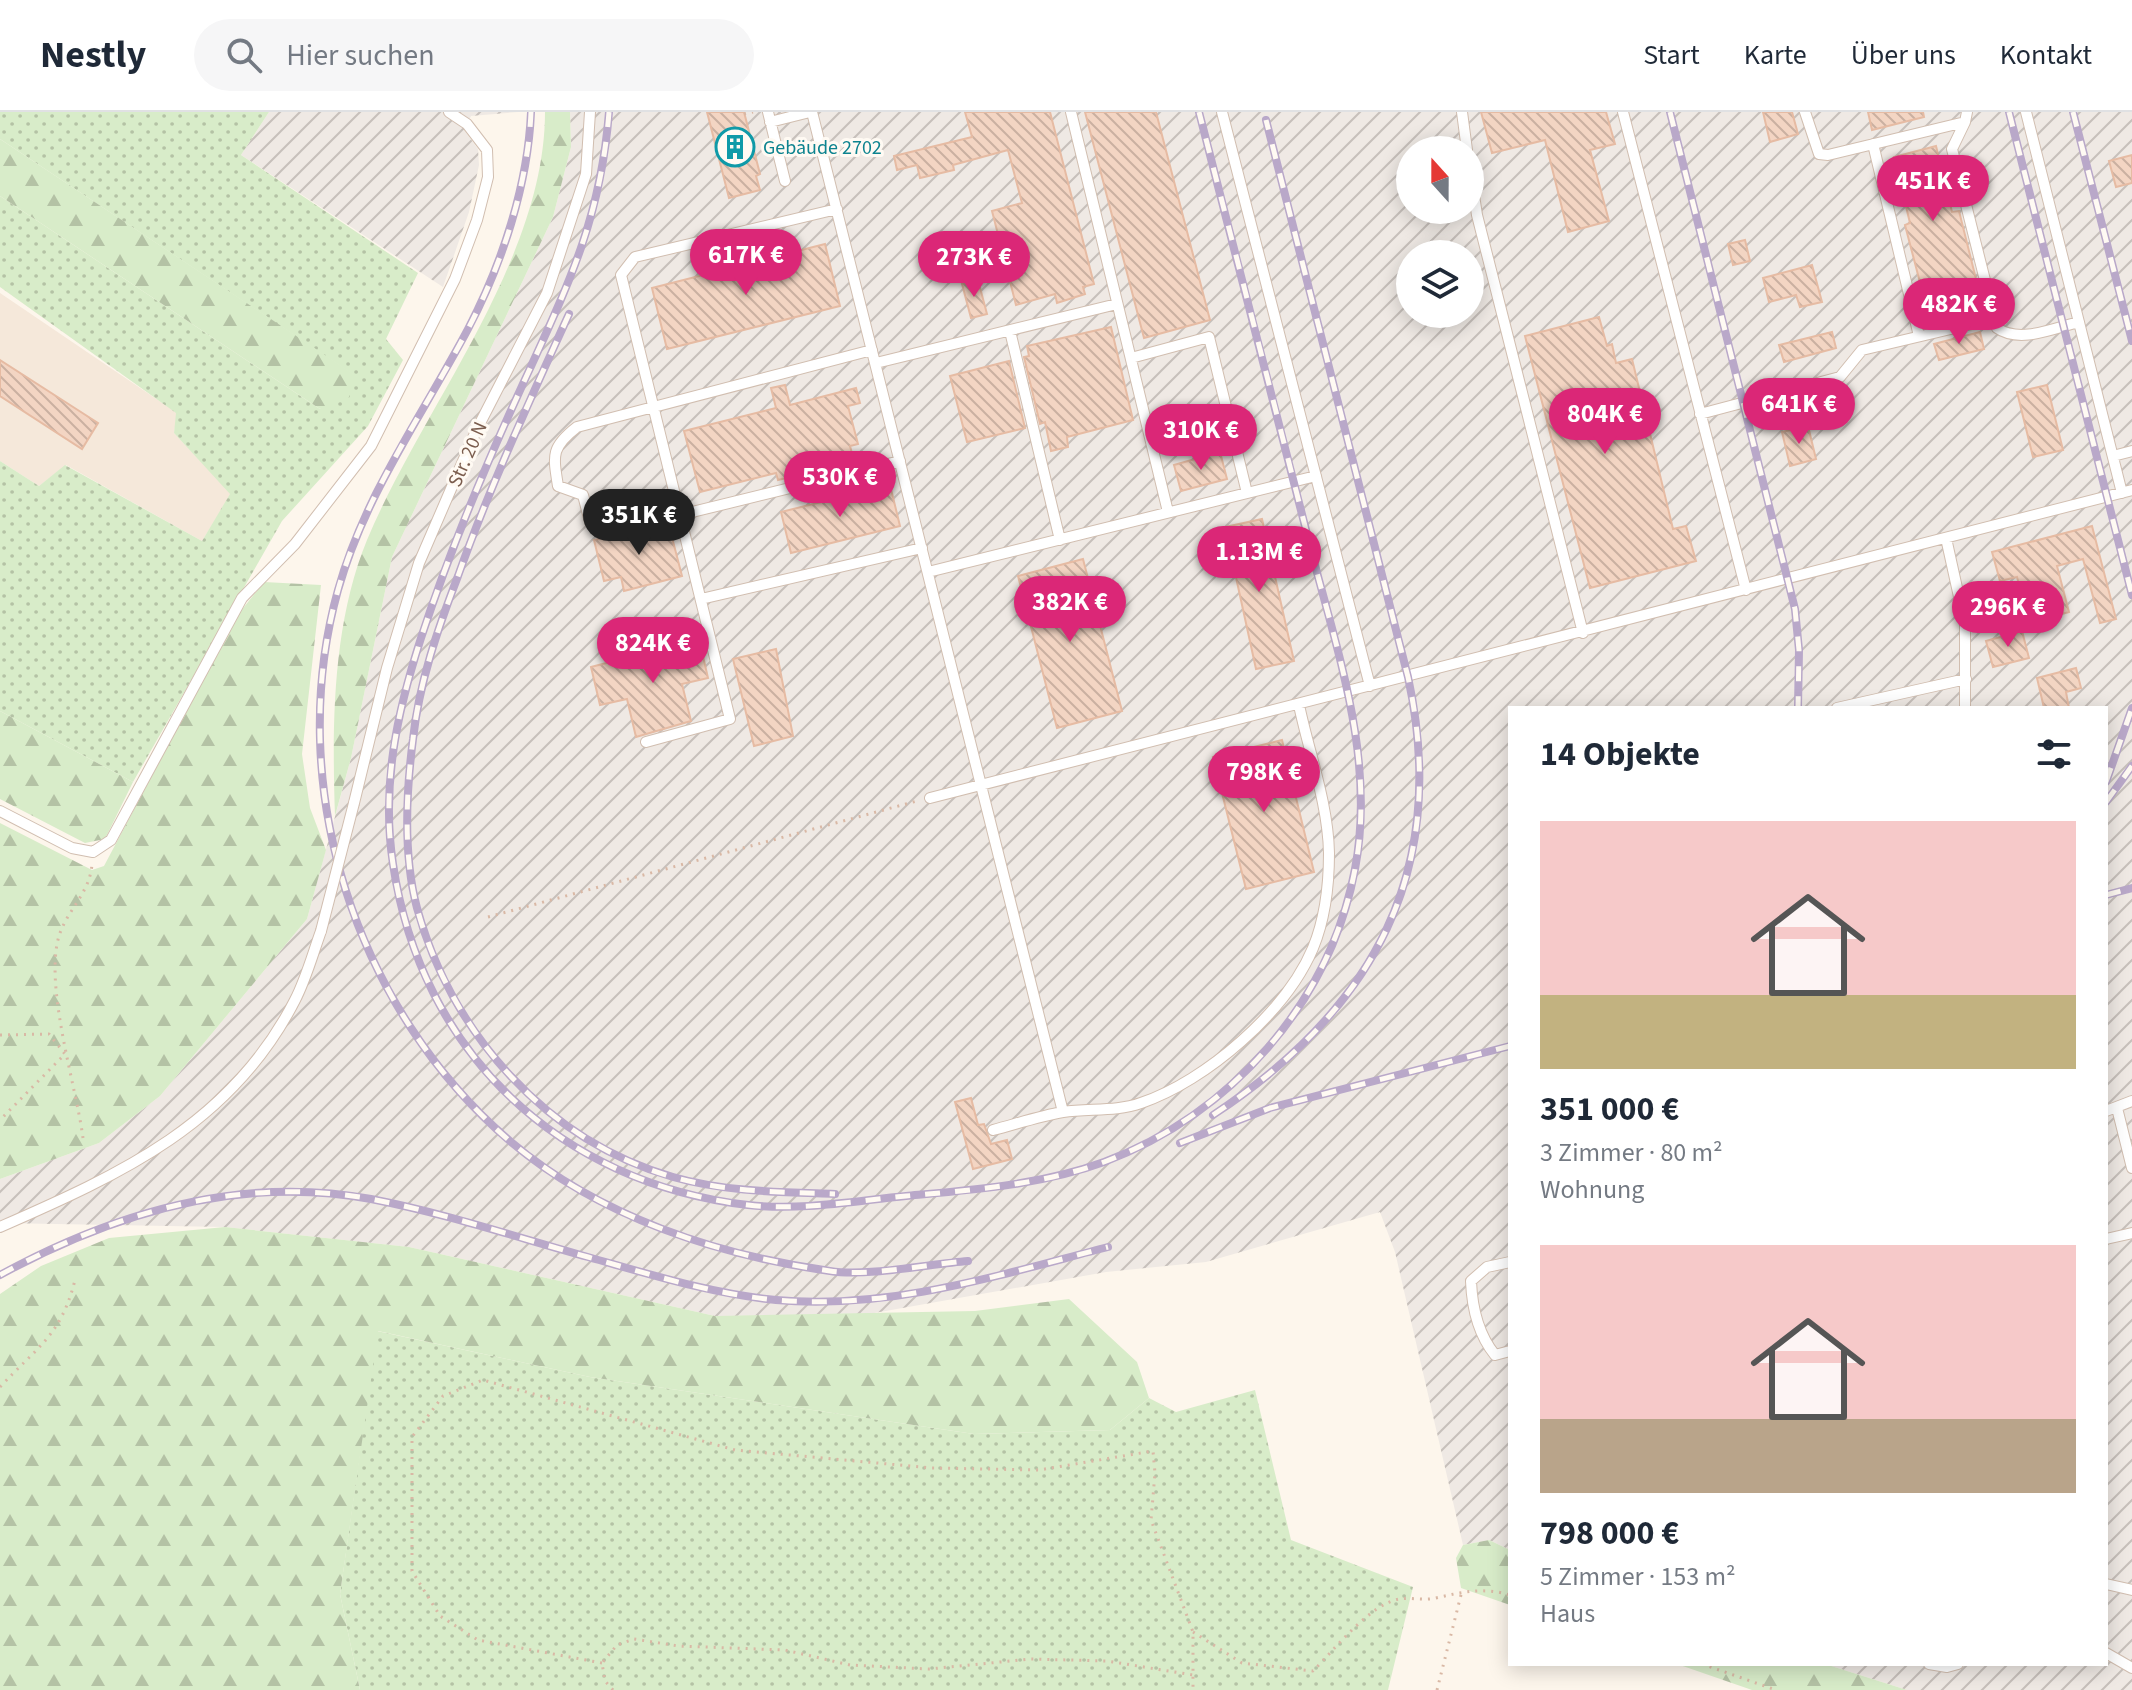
<!DOCTYPE html>
<html lang="de">
<meta charset="utf-8">
<style>
body{margin:0;font-family:"Source Sans 3",sans-serif;background:#f6f6f7;color:#1f2937;height:100vh;display:flex;flex-direction:column;font-size:30px;white-space:nowrap}
*{box-sizing:border-box;margin:0}
p{font-size:26px;color:#747a83}
.icon{flex:none;width:44px;height:44px;fill:none;stroke:currentColor;stroke-width:2;stroke-linecap:round;stroke-linejoin:round}
.map{position:relative;flex:1;overflow:hidden}
.panel{position:absolute;left:1508px;top:594px;width:600px;height:960px;display:flex;flex-direction:column;background:#fff;border-radius:0px;box-shadow:0 4px 20px #0003}
.panel>*{flex:none}
.needle{width:52px;rotate:339deg}
.fabs{position:absolute;left:1396px;top:24px;display:grid;gap:16px}
.fabs a{display:grid;place-items:center;width:88px;height:88px;border-radius:50%;background:#fff;box-shadow:0 4px 20px #0003;font-size:40px}
.price{position:absolute;translate:-50% -68px;padding:0 18px;border-radius:28px;background:#db2777;color:#fff;font-size:26px;line-height:52px;filter:drop-shadow(0 2px 4px #0008)}
.price::after{content:'';position:absolute;left:50%;top:48px;width:24px;height:18px;margin-left:-12px;background:inherit;clip-path:polygon(0 0,100% 0,50% 100%)}
.price.selected{background:#222;color:#fff}
ul{padding:0;list-style:none}
li{display:grid;align-content:center;gap:16px;height:424px;padding:0 32px}
li span{display:grid;place-items:center;height:248px;border-radius:0px;color:#555}
li>.icon{margin-inline-start:auto}
span .icon{width:144px;height:144px;fill:#fffc;stroke-width:1}
li b{font-size:34px}
h2{display:flex;justify-content:space-between;align-items:center;height:96px;padding:0 32px;font-size:34px}
header{display:flex;align-items:center;gap:48px;box-sizing:border-box;height:112px;padding:0 40px;background:#fff;border-bottom:2px solid #e0e1e3}
header strong{font-size:38px}
nav{display:flex;gap:44px;margin-inline-start:auto;font-size:28px}
.search{width:560px;height:72px;background:#f6f6f7;display:flex;align-items:center;gap:20px;box-sizing:border-box;padding:0 28px;border-radius:44px;color:#747a83;font-size:30px}
.map>svg:first-child{display:block}
.residential{fill:#f5e8da}
.industrial{fill:url(#industrial-furrows);fill-rule:evenodd}
.grass{fill:url(#grass-dots)}
.forest{fill:url(#forest-firs)}
.building{fill:url(#building-back-hatch);stroke:#e6bba3;stroke-width:2}
.lines{fill:none;stroke-linecap:round;stroke-linejoin:round}
.service-casing{stroke:#d1beb0;stroke-width:12}
.path{stroke:#d9b8a5;stroke-width:3;stroke-dasharray:2 6;stroke-linecap:butt}
.service{stroke:#fff;stroke-width:10}
.rail-casing{stroke:#b9a8c9;stroke-width:8}
.rail{stroke:#fffaf3;stroke-width:5;stroke-dasharray:15;stroke-linecap:butt}
.service-bridge-casing{stroke:#d1beb0;stroke-width:12;stroke-linecap:butt}
.service-bridge{stroke:#fff;stroke-width:10}
.labels{text-anchor:middle;stroke-width:6;stroke-linejoin:round;paint-order:stroke}
.culture-label{font-size:20px;fill:#0d838f;stroke:#fffaf3;text-anchor:start}
.street-label{font-size:20px;fill:#7a5c4d;stroke:#fffaf3}
</style>
<header>
<strong>Nestly</strong>
<div class="search"><svg class="icon" aria-label="search" viewBox="0 0 24 24"><circle cx="10" cy="10" r="6"/><path d="M15 15l6 6"/></svg>Hier suchen</div>
<nav><a>Start</a><a>Karte</a><a>Über uns</a><a>Kontakt</a></nav>
</header>
<div class="map">
<svg width="2132" height="1578" viewBox="0 0 2132 1578">
<defs>
<pattern id="industrial-furrows" width="10" height="10" patternUnits="userSpaceOnUse" patternTransform="scale(2)"><rect width="10" height="10" fill="#efe9e4"/><path d="M-1 1l2-2M0 10L10 0M9 11l2-2" fill="none" stroke="#c7c0bb"/></pattern>
<pattern id="grass-dots" width="8" height="8" patternUnits="userSpaceOnUse" patternTransform="scale(2)"><rect width="8" height="8" fill="#d8ecc9"/><path d="M2 2h.1M6 6h.1" fill="none" stroke="#b4c2a5" stroke-width="1.8" stroke-linecap="round"/></pattern>
<pattern id="forest-firs" width="22" height="20" patternUnits="userSpaceOnUse" patternTransform="scale(2)"><rect width="22" height="20" fill="#d8ecc9"/><path d="M5 1l3.5 6h-7zM16 11l3.5 6h-7z" fill="#b4c2a5"/></pattern>
<pattern id="building-back-hatch" width="6" height="6" patternUnits="userSpaceOnUse" patternTransform="scale(2)"><rect width="6" height="6" fill="#f3d5c3"/><path d="M-1 5l2 2M0 0l6 6M5-1l2 2" fill="none" stroke="#cab0a1"/></pattern>
</defs>
<rect width="100%" height="100%" fill="#fdf6ec"/>
<path class="residential" d="M0,181L177,301L174,321L231,382L202,429L66,353L39,374L0,349Z"/>
<path class="industrial" d="M269,0H518L471,4L464,18L478,37L479,53L469,100L443,175L241,43Z
M570,0H2132V1578H1907L1825,1552H2106V596H1510V1438L1489,1428L1463,1433L1395,1140L1380,1100L1206,1150L1106,1160L863,1203L715,1204L409,1135L225,1115L0,1111V1067L99,1031L160,984L307,807L351,646L392,445L553,105L571,35ZM1410,38H1470V98H1410ZM1410,142H1470V202H1410Z"/>
<path class="grass" d="M0,0H269L241,43L418,161L386,227L403,248L368,314L282,409L133,670L0,599V349L39,374L65,353L202,429L230,382L174,321L176,301L0,175V84L320,297L357,265L0,27Z
M377,1219L590,1265L974,1322L1110,1318L1149,1286L1176,1300L1255,1278L1291,1428L1413,1475L1388,1578H360L340,1482Z"/>
<path class="forest" d="M545,0H570L571,35L553,105L392,445L351,646L335,704C332,615 332,513 367,428C423,294 545,149 545,0Z
M0,27L358,265L348,287L320,297L0,84Z
M264,470L321,473L302,642L310,696L326,738L307,807L160,984L99,1031L0,1067V711L92,758L104,754L236,505Z
M0,599L133,670L105,727L85,731L0,687Z
M225,1115L409,1135L715,1204L975,1199L1069,1187L1137,1250L1149,1286L1110,1318L974,1322L590,1265L378,1219L340,1482L360,1578H0V1182L41,1154L109,1126Z
M1489,1428L1510,1438V1493L1461,1476L1456,1446L1463,1433Z
M1677,1552H1825L1907,1578H1752Z"/>
<path class="building" d="M707,0H744L760,62L756,64L760,78L729,86Z
M965,0H1050L1094,172L1083,175L1085,182L1057,191L1055,182L1016,193L992,99L1022,91L1008,38L953,53L954,58L920,66L917,53L897,58L894,44L972,25Z
M1085,0H1156L1210,208L1144,226Z
M1481,0H1606L1615,32L1590,38L1609,109L1568,120L1545,28L1492,41Z
M1763,0H1792L1798,22L1770,30Z
M1868,0H1923L1924,5L1872,18Z
M1936,34L1952,100L1959,99L1976,167L1923,182L1905,113L1910,111L1894,45Z
M2132,43V71L2116,75L2109,49Z
M1745,128L1750,149L1733,153L1728,132Z
M825,132L840,194L667,237L652,176Z
M1812,153L1822,190L1800,195L1796,183L1769,190L1763,166Z
M978,168L987,202L971,206L962,172Z
M1599,205L1607,234L1612,232L1616,251L1632,247L1673,417L1686,414L1696,449L1590,476L1525,224Z
M1111,215L1133,308L1067,325L1068,335L1051,339L1045,310L1040,312L1024,245L1029,244L1027,234Z
M1832,220L1836,236L1784,250L1779,233Z
M1980,220L1984,237L1939,248L1934,232Z
M0,248L98,311L82,337L0,284Z
M1009,249L1025,316L967,330L950,264Z
M785,273L790,293L856,276L860,291L848,294L858,332L850,334L854,349L778,368L776,361L700,380L684,319L776,296L771,276Z
M2047,273L2063,338L2033,345L2017,280Z
M1808,314L1816,347L1790,354L1782,320Z
M1220,340L1227,367L1181,379L1174,353Z
M890,373L900,414L791,441L781,400Z
M1262,407L1294,549L1256,557L1225,415Z
M668,410L682,464L624,479L621,465L604,469L594,428Z
M2092,414L2116,507L2100,511L2083,447L2057,454L2069,500L2029,511L2017,465L2000,469L1992,440Z
M1083,447L1122,599L1057,616L1018,464Z
M2022,519L2029,546L1993,555L1986,529Z
M699,527L708,566L682,572L691,609L636,625L627,587L600,593L591,555Z
M776,537L793,624L754,634L733,547Z
M2076,556L2081,576L2066,580L2069,596H2044L2037,566Z
M1282,628L1314,760L1246,777L1213,645Z
M971,986L978,1013L984,1012L991,1032L1007,1028L1012,1047L973,1057L955,990Z"/>
<g class="lines">
<defs>
<path id="service" d="M768,0L785,69
M812,0L1063,1000
M1071,0L1168,400
M1222,0L1370,574
M1462,0L1467,38
M1623,0L1746,478
M1805,0L1819,42L1828,43L1965,10L1967,0
M2026,0L2122,381
M770,10L810,0
M1965,10L1952,37L1997,216C2020,232 2054,216 2079,210
M1873,32L1919,224
M1470,57L1477,103L1583,521
M1010,219L1060,428
M1131,246L1209,225L1247,381
M876,251L1117,192
M1700,302L1840,265L1862,238L1993,207
M2113,344L2132,339
M677,389L590,410L583,383L558,374C553,343 551,335 577,315L872,238
M680,403L900,349
M1946,426L1965,512V596
M928,460L1316,364
M701,487L922,436
M1837,596L1966,567
M646,630L730,607L621,163L635,145L837,97
M930,686L2132,378
M354,691L387,556L419,451L476,319L547,181L586,62L590,0
M0,699L72,736L93,740L111,728L242,486L295,432L371,334L455,167L477,108L488,65L487,38L467,12L449,0
M2117,996L2132,1056
M2106,999L2132,989
M993,1018C1016,1012 1040,1004 1063,1000C1089,996 1116,1000 1141,991C1206,969 1286,900 1313,836C1325,807 1329,772 1329,741C1328,691 1309,641 1299,593
M0,1115C121,1062 232,1012 295,888C306,867 313,841 321,819
M2106,1127L2132,1121
M1510,1150L1487,1155L1471,1169C1472,1195 1478,1222 1495,1243L1510,1239
M2106,1472L2132,1478
M2106,1541L2132,1556
M1929,1552L1947,1555L1958,1552"/>
</defs>
<use href="#service" class="service-casing"/>
<path class="path" d="M744,2L753,0
M488,805L917,689
M0,923L49,922L65,942L0,1008
M83,1026C76,973 44,874 59,824C67,798 90,781 92,752
M0,1275C37,1235 61,1224 75,1168
M1193,1520L1242,1551L1313,1559C1334,1538 1370,1492 1399,1487C1411,1485 1424,1489 1436,1486C1462,1480 1484,1475 1510,1483
M602,1551L478,1528L440,1504L412,1459V1325L443,1284L483,1268L735,1338L932,1356L1039,1358L1153,1339L1155,1361L1151,1408L1193,1520V1578
M1702,1552L1776,1578
M613,1578L605,1569L602,1551L617,1533L634,1527L678,1534L785,1538L850,1553L929,1557L1031,1547L1107,1549L1193,1563
M1437,1578L1462,1479"/>
<use href="#service" class="service"/>
<defs>
<path id="rail" d="M531,0C528,73 502,152 468,217C422,304 365,382 338,478C283,675 356,898 511,1030C600,1105 717,1143 830,1159C867,1165 929,1152 968,1149
M609,0C600,115 563,183 517,285C481,364 448,444 421,526C397,600 381,674 393,752C421,941 560,1071 748,1093C801,1099 854,1089 906,1084C972,1078 1041,1073 1104,1050C1231,1002 1330,891 1355,757C1377,642 1333,529 1306,418C1271,279 1235,140 1199,0
M1670,0L1795,497L1799,538L1798,596
M2009,0L2132,483
M2073,0L2132,229
M569,202C530,288 490,374 458,464C438,516 419,571 413,627C406,681 403,743 417,796C451,920 546,1029 673,1065C726,1080 780,1080 835,1082
M2106,670L2132,596
M2106,690L2132,654
M2106,783L2132,776
M1213,1003C1374,897 1450,759 1408,565L1266,8
M1180,1031L1270,996L1510,934
M0,1163C113,1101 241,1063 371,1087C444,1101 516,1125 588,1145C649,1162 712,1182 776,1188C890,1198 999,1163 1108,1135"/>
</defs>
<use href="#rail" class="rail-casing"/>
<use href="#rail" class="rail"/>
<defs>
<path id="service-bridge" d="M321,819L354,691"/>
</defs>
<use href="#service-bridge" class="service-bridge-casing"/>
<use href="#service-bridge" class="service-bridge"/>
</g>
<defs>
<symbol id="building-ring" viewBox="-11 -11 22 22"><circle r="9.5" fill="#fffaf3" stroke="#0f9aa8" stroke-width="1.5"/><path d="M-4-6H4V6H1V3H-1V6H-4ZM-2.5-4.3h1.7v1.8h-1.7ZM.8-4.3h1.7v1.8H.8ZM-2.5-1h1.7V.8h-1.7ZM.8-1h1.7V.8H.8Z" fill="#0f9aa8"/></symbol>
</defs>
<g fill-rule="evenodd">
<use href="#building-ring" x="713" y="13" width="44" height="44"/>
</g>
<g class="labels">
<g class="culture-label">
<text x="763" y="42">Gebäude 2702</text>
</g>
<g class="street-label">
<text transform="translate(467 342) rotate(-66)" y="7">Str. 20 N</text>
</g>
</g>
</svg>
<div class="fabs">
<a><svg class="needle" viewBox="-14 -14 28 28"><path d="M0-13l5 13h-10z" fill="#e53935"/><path d="M0 13l5-13h-10z" fill="#747a83"/></svg></a>
<a><svg class="icon" aria-label="layers" viewBox="0 0 24 24"><path d="M12 4l9 5-9 5-9-5zM3 14l9 5 9-5"/></svg></a>
</div>
<b class="price" style="left:1933px;top:111px">451K €</b>
<b class="price" style="left:746px;top:185px">617K €</b>
<b class="price" style="left:974px;top:187px">273K €</b>
<b class="price" style="left:1959px;top:234px">482K €</b>
<b class="price" style="left:1799px;top:334px">641K €</b>
<b class="price" style="left:1605px;top:344px">804K €</b>
<b class="price" style="left:1201px;top:360px">310K €</b>
<b class="price" style="left:840px;top:407px">530K €</b>
<b class="price selected" style="left:639px;top:445px">351K €</b>
<b class="price" style="left:1259px;top:482px">1.13M €</b>
<b class="price" style="left:1070px;top:532px">382K €</b>
<b class="price" style="left:2008px;top:537px">296K €</b>
<b class="price" style="left:653px;top:573px">824K €</b>
<b class="price" style="left:1264px;top:702px">798K €</b>
<section class="panel">
<h2>14 Objekte<svg class="icon" aria-label="filters" viewBox="0 0 24 24"><path d="M4 7h16M4 17h16"/><circle cx="9" cy="7" r="2"/><circle cx="15" cy="17" r="2"/></svg></h2>
<ul>
<li><span style="background:linear-gradient(#f6c9c9 70%,#c2b280 0)"><svg class="icon" aria-label="home" viewBox="0 0 24 24"><path d="M3 11l9-7 9 7M6 9v11h12V9"/></svg></span><div><b>351 000 €</b><p>3 Zimmer · 80 m²</p><p>Wohnung</p></div></li>
<li><span style="background:linear-gradient(#f6c9c9 70%,#b9a48a 0)"><svg class="icon" aria-label="home" viewBox="0 0 24 24"><path d="M3 11l9-7 9 7M6 9v11h12V9"/></svg></span><div><b>798 000 €</b><p>5 Zimmer · 153 m²</p><p>Haus</p></div></li>
</ul>
</section>
</div>
